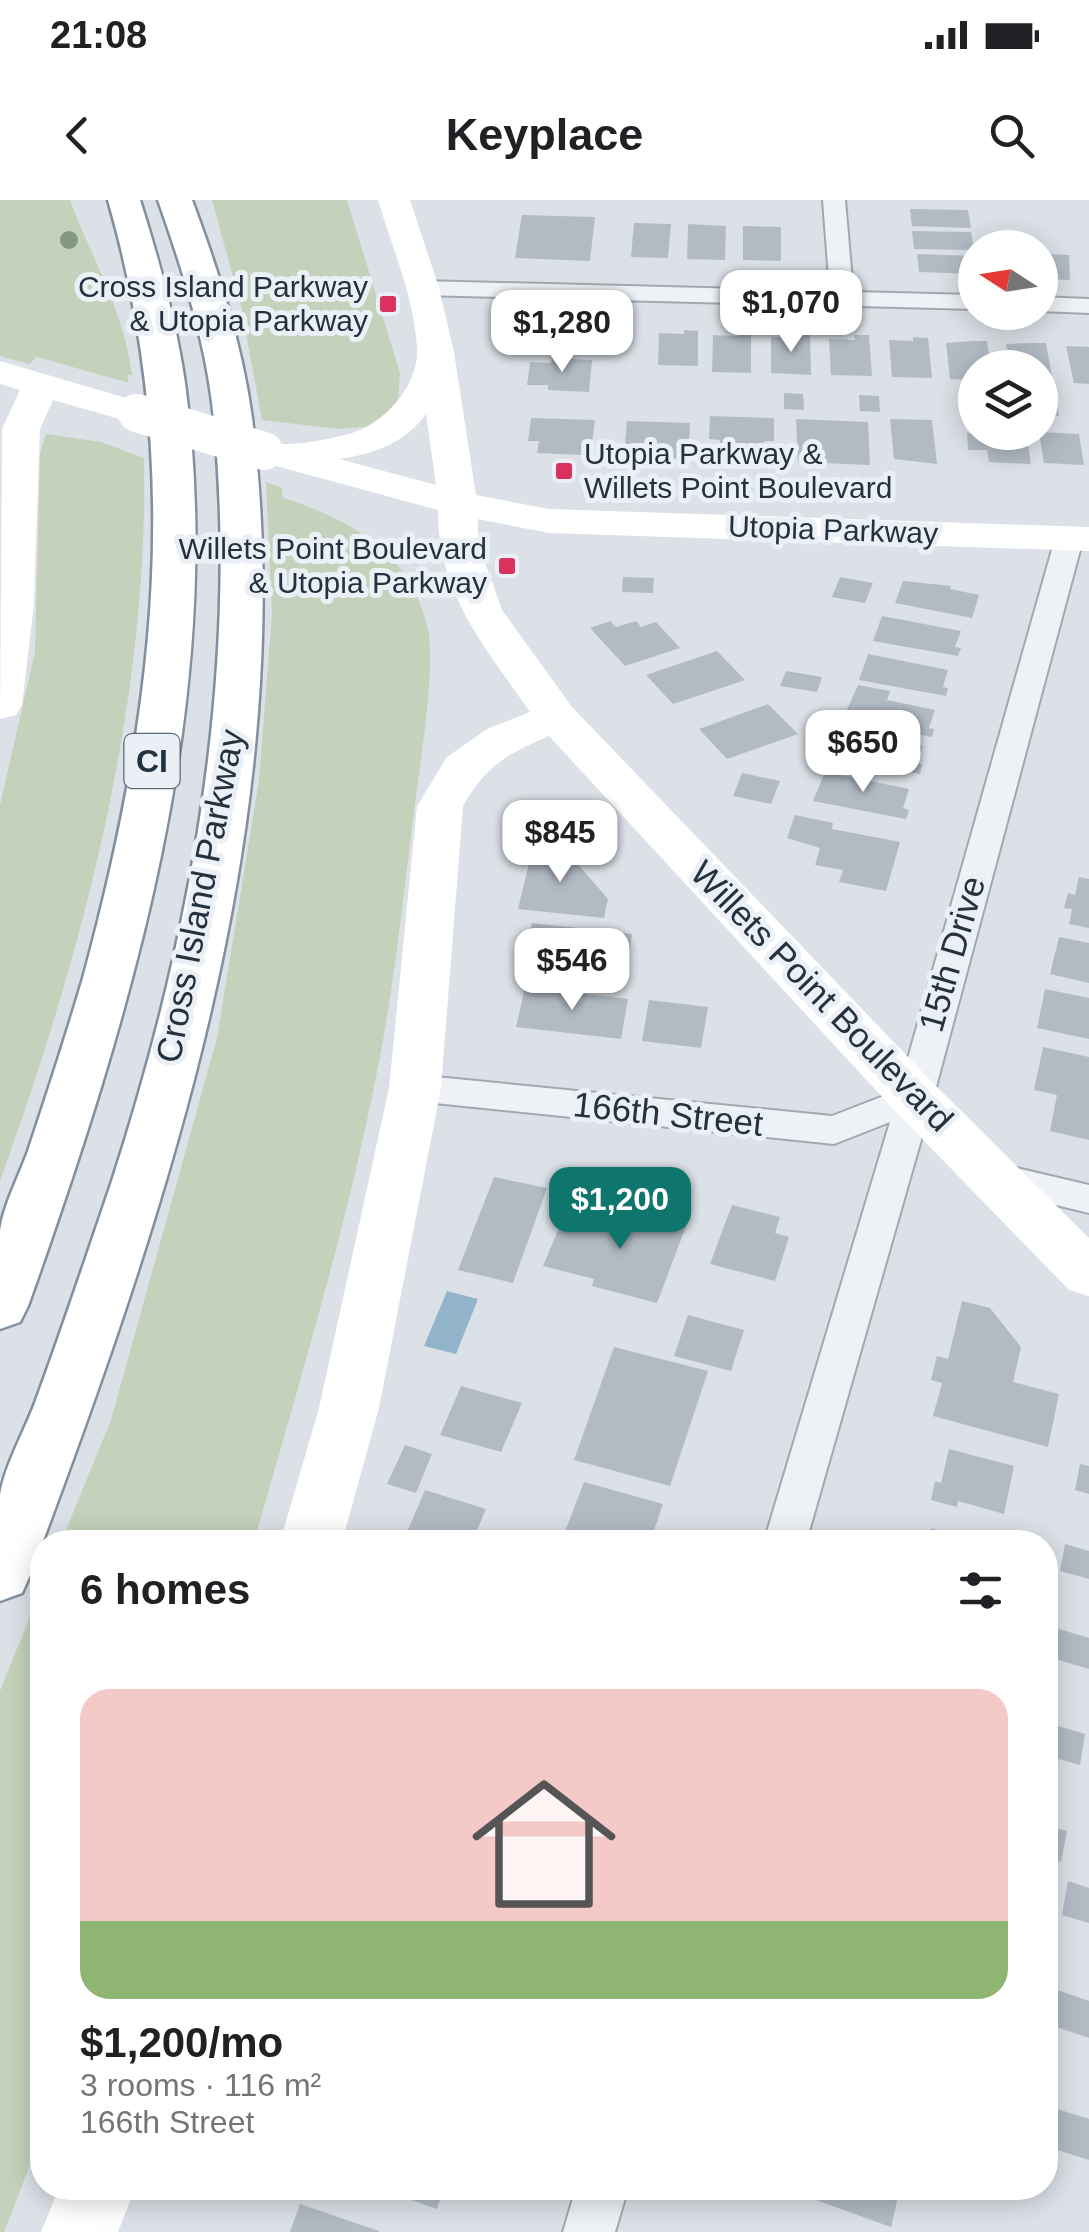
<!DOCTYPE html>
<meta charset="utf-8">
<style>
body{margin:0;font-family:Arial,sans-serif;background:#f2f2f2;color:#202124;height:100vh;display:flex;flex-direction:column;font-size:38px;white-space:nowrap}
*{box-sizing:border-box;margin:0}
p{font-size:32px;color:#757577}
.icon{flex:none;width:55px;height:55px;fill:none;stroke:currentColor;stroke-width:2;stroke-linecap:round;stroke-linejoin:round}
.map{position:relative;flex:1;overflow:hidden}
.side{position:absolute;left:30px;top:1330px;width:1028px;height:670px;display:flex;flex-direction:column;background:#fff;border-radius:40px;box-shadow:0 5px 25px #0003}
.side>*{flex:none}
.needle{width:65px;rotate:282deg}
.controls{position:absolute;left:958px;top:30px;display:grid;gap:20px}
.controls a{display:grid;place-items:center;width:100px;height:100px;border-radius:50%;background:#fff;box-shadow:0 5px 25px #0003;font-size:50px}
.price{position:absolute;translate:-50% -85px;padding:0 22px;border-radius:20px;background:#fff;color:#222;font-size:32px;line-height:65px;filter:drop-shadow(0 2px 5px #0008)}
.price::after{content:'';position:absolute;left:50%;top:60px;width:30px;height:22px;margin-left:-15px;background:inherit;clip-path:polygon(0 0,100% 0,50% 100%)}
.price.selected{background:#0f766e;color:#fff}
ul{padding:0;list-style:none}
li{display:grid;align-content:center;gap:20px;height:530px;padding:0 50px}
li+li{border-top:2px solid #e0e0e0}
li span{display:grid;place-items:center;height:310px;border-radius:30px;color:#555}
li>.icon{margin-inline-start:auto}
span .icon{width:180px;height:180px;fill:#fffc;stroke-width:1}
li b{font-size:42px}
h2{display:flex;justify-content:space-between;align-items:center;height:120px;padding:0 50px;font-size:42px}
.status{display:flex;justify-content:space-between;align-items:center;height:70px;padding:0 50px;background:#fff;direction:ltr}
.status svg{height:28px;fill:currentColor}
header{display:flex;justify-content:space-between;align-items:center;height:130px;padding:0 50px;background:#fff;font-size:45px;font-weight:600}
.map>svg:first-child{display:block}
.green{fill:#c4d2bb}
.water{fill:#92b4cb}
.building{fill:#b2bbc4}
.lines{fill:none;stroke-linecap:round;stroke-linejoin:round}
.street-casing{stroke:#a0a9b1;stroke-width:4}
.highway-casing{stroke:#81909f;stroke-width:5}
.street{fill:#eef1f5;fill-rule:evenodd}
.secondary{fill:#fff;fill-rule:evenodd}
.highway{fill:#fff;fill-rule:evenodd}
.secondary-bridge{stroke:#fff;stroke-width:38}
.tree{fill:#849782}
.poi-dot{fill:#db315f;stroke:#eaf0f5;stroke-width:4}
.labels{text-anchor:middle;stroke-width:10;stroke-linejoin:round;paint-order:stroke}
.far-poi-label{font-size:30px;fill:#24313e;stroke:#eaf0f5;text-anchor:end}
.far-street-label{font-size:30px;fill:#24313e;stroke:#eaf0f5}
.shield{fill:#eaf0f5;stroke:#5f6a75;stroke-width:2.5}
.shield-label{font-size:32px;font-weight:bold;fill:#24313e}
.street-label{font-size:35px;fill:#24313e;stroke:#eaf0f5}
</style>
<div class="status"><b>21:08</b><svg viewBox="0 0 49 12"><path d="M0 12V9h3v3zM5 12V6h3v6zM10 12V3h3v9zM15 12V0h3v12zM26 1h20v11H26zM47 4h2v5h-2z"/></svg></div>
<header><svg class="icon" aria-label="back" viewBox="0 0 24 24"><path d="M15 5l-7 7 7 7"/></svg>Keyplace<svg class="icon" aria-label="search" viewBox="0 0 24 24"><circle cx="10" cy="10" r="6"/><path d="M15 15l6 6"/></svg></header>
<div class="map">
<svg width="1089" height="2032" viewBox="0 0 1089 2032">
<rect width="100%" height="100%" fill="#dbe1e7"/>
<path class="green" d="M0,0H70C92,59 124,111 132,175H127L129,183L37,157L29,164L0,156Z
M212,0H347L400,173L398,203L377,222L365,227L338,229L262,220L241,106Z
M46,234L101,242L144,258C149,504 83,751 0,981V605L35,452L40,254Z
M266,282L282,288V297C350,321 407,348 427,425C437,463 420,563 415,605C403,698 394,791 375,882C344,1037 297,1190 254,1342H61L111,1220L217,838L259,580L272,414Z
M42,1387V1934L4,2032H0V1491Z"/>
<path class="water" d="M447,1091L478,1099L456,1154L424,1146Z"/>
<path class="building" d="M910,9L968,10L971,28L912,26Z
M522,15L595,17L590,61L515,58Z
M634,23L671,24L668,58L631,57Z
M688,24L726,26L725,60L687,59Z
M743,26L781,27V61L743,60Z
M912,31L971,32L974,50L914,49Z
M917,54L975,56V74L919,72Z
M1040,54L1069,55L1070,80L1040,79Z
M549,117L590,119L586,149L545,148V143L525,142L528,122L548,123Z
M684,130L698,131V166L658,165L659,133L684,134Z
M738,132H751V173L712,172L713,135L738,136Z
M796,134H810L811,175L771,173V137L796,138Z
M854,135H869L872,176L831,175L829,139L855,140Z
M913,137L928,138L932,178L892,177L889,140L913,141Z
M973,141H987L991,168H975V180L950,179L946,143Z
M1031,143H1046L1053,183L1040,182V168H1010L1006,144Z
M1066,146L1089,147V184L1074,183Z
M552,158L592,160L589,192L548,190V185H527L530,162L551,163Z
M784,193L803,194L804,210L784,209Z
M859,195L879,196L880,212L860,211Z
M1040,200L1056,201L1059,216H1040Z
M710,216L774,218V241H764V254L719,252L720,240L709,239Z
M531,218L595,220L592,243H582L581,255L537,253L539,241H528Z
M796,219L868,222L870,265L798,262Z
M890,219L932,220L937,264L894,259Z
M627,221L690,223L689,246H679L678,259L634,257L635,245L625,244Z
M1026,232L1031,264L989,262L987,250H968L967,233Z
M1039,232L1079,234L1084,265L1044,263Z
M623,377L654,378L653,393L622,392Z
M840,377L873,383L865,403L832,397Z
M903,381L951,386L950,389L979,395L972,418L895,403Z
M882,416L961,431L955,447L961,448L958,456L873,441Z
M610,421L616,427L636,421L641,427L656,422L680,448L625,466L590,428Z
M717,451L745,480L673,504L646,475Z
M868,454L948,470L943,487L948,488L946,496L859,480Z
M786,471L822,477L817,492L780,486Z
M858,485L890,491L887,500L935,510L929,528L934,529L932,537L842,521Z
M768,504L798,534L727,559L699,529Z
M853,531L923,546L917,563L922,564L920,574L842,560Z
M825,572L909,589L903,608L909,610L906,619L813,601Z
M742,573L780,581L771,604L733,596Z
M795,615L833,623L832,629L900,642L886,691L839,682L843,670L815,665L820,648L787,638Z
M534,643L562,646L608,699L604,718L518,709Z
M1079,677L1089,679V728L1069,724L1072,709L1064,708L1068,693L1075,695Z
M532,723L632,734L626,772L523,761Z
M1059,737L1089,743V783L1050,774Z
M525,787L628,799L621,839L516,827Z
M1045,789L1089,798V839L1037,828Z
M649,800L708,807L701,848L642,841Z
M1043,847L1089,857V940L1050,931L1057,895L1034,890Z
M494,977L547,988L513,1083L458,1070Z
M624,1005L688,1021L657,1103L592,1086L594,1079L543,1066L564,1016L614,1029Z
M732,1005L780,1017L775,1033L789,1037L775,1081L710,1064Z
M962,1101L990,1108L1021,1147L1013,1182L1059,1194L1048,1247L933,1216L942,1183L931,1180L937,1156L948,1159Z
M688,1115L744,1130L731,1171L674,1156Z
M614,1147L708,1171L670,1286L574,1260Z
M461,1186L522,1203L501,1252L440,1235Z
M405,1245L432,1254L416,1293L387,1284Z
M949,1249L1014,1266L1004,1314L958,1301L957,1307L931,1300L935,1281L941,1283Z
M1080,1264L1089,1266V1294L1075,1290Z
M584,1282L663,1304L650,1342H561Z
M425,1290L486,1309L472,1342H441L407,1332Z
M931,1328L980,1341V1342H928Z
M1065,1344L1089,1351V1379L1060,1371Z
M1049,1426L1089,1438V1469L1045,1456Z
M1045,1522L1085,1534L1080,1565L1045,1555Z
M1045,1625L1067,1631L1061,1662L1045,1658Z
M1068,1681L1089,1688V1723L1062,1715Z
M1052,1788L1089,1801V1838L1045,1823Z
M1045,1905L1089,1919V1960L1045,1946Z
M377,1988H444L437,2009Z
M782,1988H900L891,2027Z
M300,2004L379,2031V2032H290Z"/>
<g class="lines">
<defs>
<path id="street" d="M823,0H845L853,92L975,95V109L422,95L410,88L422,81L830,91Z
M1040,97L1089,99V113L1040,111Z
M1069,331L1083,339L933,898L806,1342H764L890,922L834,944L415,901L402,897L397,888L402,879L415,875L832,916L899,890L1055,339Z
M995,963L1089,985V1013L982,987L977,977L982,967Z
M576,1988H628L615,2032H563Z"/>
<path id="highway" d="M108,0H140C159,60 176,121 185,183C228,498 132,813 28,1106L20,1122L0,1129C0,1098 0,1061 0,1030C4,1004 19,976 28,951C47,894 66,836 83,778C155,514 185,266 108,0Z
M158,0H192C218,70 242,144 252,218C302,615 168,1008 31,1373L22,1393L0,1401C0,1367 0,1328 0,1295C5,1265 24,1232 35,1203C62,1129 87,1055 112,981C191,737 239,476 214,220C207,145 183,71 158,0Z"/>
</defs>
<use href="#street" class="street-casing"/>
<use href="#highway" class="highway-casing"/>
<use href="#street" class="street"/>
<path class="secondary" d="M378,0H410L439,88L454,152L476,295L549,309L1089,327V351L549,333L478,319V343L502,410L572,507L934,884L1089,1038V1096L1069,1090L896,912L549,536C508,553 485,567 463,606L441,888L379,1208L342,1342H280L319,1208L389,888L417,606L447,557L487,529L530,512C485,447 437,393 438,310L250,259L245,251L250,243C263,240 268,243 280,244C300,245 329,239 349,234C383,225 419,186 417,149C415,100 392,47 378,0ZM426,214L436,285L339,259C374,254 405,243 426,214Z
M0,161L150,205L156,213L150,221L137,224L53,200L40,229L34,404L22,505L16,515L0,519L2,229L20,190L0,184Z
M59,1988H135L118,2032H41Z"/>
<use href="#highway" class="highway"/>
<path class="secondary-bridge" d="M137,213L264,251"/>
</g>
<circle class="tree" cx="69" cy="40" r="9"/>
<g class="poi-dot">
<rect x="378" y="94" width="20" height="20" rx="5"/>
<rect x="554" y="261" width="20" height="20" rx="5"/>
<rect x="497" y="356" width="20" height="20" rx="5"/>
</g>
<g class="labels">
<g class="far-poi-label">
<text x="368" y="97">Cross Island Parkway<tspan x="368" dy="34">&amp; Utopia Parkway</tspan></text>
<text x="584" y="264" text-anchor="start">Utopia Parkway &amp;<tspan x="584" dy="34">Willets Point Boulevard</tspan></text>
<text x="487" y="359">Willets Point Boulevard<tspan x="487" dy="34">&amp; Utopia Parkway</tspan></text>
</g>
<g class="far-street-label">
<text transform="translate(833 330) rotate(2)" y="10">Utopia Parkway</text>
</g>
<rect class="shield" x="124.5" y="534" width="55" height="54" rx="8"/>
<g class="shield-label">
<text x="152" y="572">CI</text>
</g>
<g class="street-label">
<text transform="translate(200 696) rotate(-79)" y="12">Cross Island Parkway</text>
<text transform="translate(952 754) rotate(-74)" y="12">15th Drive</text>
<text transform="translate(822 796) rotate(46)" y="12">Willets Point Boulevard</text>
<text transform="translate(668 914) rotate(6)" y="12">166th Street</text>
</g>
</g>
</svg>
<div class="controls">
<a><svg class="needle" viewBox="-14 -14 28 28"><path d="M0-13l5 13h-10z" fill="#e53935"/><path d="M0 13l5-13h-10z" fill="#757577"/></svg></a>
<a><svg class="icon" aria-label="layers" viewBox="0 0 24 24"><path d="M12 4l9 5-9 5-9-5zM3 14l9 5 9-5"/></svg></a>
</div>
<b class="price" style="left:791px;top:155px">$1,070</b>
<b class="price" style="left:562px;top:175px">$1,280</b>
<b class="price" style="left:863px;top:595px">$650</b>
<b class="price" style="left:560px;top:685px">$845</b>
<b class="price" style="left:572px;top:813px">$546</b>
<b class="price selected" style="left:620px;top:1052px">$1,200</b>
<section class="side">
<h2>6 homes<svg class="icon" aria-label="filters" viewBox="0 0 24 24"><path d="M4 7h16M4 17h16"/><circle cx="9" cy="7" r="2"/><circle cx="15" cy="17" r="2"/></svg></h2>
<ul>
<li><span style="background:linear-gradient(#f6c9c9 75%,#8fb573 0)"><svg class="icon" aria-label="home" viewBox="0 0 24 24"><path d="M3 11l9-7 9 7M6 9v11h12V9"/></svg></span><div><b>$1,200/mo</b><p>3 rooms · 116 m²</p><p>166th Street</p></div></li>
</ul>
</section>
</div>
